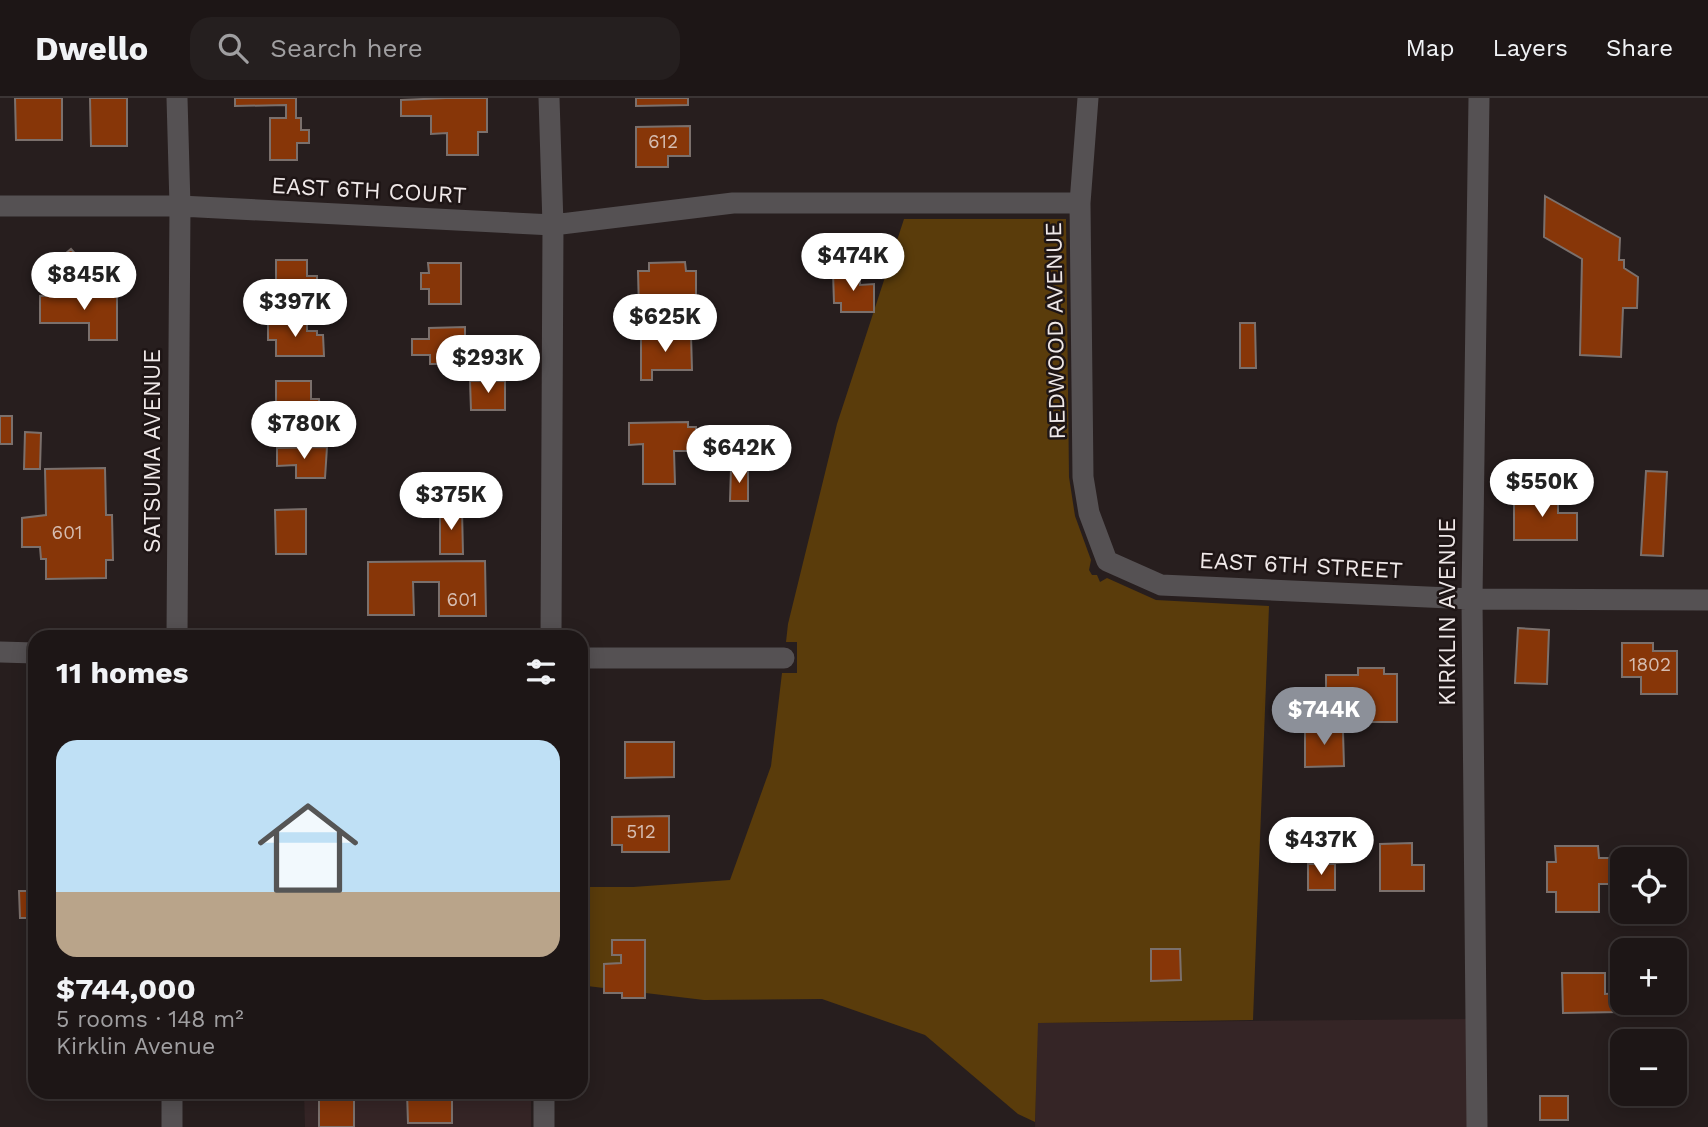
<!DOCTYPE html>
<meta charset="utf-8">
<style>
body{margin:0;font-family:"Work Sans",sans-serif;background:#251f1f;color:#f1f3f6;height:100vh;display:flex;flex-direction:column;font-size:26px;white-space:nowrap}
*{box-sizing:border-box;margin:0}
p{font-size:23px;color:#a09fa1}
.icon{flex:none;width:38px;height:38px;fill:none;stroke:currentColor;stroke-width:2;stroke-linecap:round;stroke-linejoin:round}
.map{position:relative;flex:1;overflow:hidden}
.side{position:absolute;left:28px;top:532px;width:560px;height:469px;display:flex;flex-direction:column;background:#1d1616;border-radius:21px;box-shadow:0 4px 18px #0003,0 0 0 2px #3b3535}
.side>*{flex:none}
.tools{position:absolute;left:1610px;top:749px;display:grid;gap:14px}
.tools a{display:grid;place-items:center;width:77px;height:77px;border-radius:14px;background:#1d1616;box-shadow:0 4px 18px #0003,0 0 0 2px #3b3535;font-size:35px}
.price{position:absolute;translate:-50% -60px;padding:0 16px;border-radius:24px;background:#fff;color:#222;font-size:23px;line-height:46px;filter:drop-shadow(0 2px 4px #0008)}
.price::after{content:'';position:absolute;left:50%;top:42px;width:21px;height:16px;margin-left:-10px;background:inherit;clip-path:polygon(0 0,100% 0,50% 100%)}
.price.active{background:#8c9099;color:#fff}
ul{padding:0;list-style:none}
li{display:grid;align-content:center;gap:14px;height:371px;padding:0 28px}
li span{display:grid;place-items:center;height:217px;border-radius:21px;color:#555}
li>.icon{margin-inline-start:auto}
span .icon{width:126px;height:126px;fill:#fffc;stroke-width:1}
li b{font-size:30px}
h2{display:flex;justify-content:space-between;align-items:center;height:84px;padding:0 28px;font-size:30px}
header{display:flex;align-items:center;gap:42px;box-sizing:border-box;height:98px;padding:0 35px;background:#1d1616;border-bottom:2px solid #3b3535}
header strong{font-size:33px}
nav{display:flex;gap:38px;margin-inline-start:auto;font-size:24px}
.search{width:490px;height:63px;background:#251f1f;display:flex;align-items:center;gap:18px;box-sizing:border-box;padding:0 24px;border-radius:21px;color:#a09fa1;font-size:26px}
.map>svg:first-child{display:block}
.built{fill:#352526}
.green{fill:#5a3c0b}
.building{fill:#873608;stroke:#7b706c;stroke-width:2}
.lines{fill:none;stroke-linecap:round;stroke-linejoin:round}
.minor{stroke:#555153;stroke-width:21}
.labels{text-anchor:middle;stroke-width:5;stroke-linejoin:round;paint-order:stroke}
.number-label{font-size:19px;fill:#d5bcb0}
.street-label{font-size:23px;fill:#efe8e8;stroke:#1e1515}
</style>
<header>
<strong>Dwello</strong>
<div class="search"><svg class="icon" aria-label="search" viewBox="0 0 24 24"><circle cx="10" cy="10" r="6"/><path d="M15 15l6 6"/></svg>Search here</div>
<nav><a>Map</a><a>Layers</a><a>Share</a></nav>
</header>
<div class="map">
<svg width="1708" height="1029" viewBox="0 0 1708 1029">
<rect width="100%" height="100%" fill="#271e1e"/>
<path class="built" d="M1468,921L1467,1029H1035L1037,925Z
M304,994H531V1029H305Z"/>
<path class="green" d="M904,121H1066L1069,379L1075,418L1091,462L1089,472L1092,477H1097L1100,484L1107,480L1156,502L1269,508L1253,922L1038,925L1035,1024L1018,1016L925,937L822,901L704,902L587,888L581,789H633L730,782L771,668L782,575H797V544H786L788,526L837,326Z"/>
<path class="building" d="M15,0H62V42H16Z
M90,0H127V48H91Z
M235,0H296V20H301V32H309V45H297V62H270V20H286V7L235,8Z
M446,0H487V34H478V57H447V35L431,36V18H401V2Z
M636,0H688V7L636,8Z
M690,28V58H668V69H636V29Z
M1545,98L1620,140L1619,162H1624V170L1638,179L1637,210H1623L1621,259L1580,257L1582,161L1544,139Z
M71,151L80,161L57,180L48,170Z
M276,162H307V178H317V188H307V203L276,204Z
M685,164L686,173H696V212L639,213L638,173H649V165Z
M428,165H461V206H429V191H421V175H429Z
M833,174H860V187L874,186V214H841V205H834Z
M88,193H117V242H89V225H40V198L89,197Z
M307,223V233H317V237H323L324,258H276V242H268V224Z
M1240,225H1255L1256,270H1240Z
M465,229V247L456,248V266H430V257H412V241H429V230Z
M641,237H691L692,272H652V282H641Z
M276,283H311V301H319L320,316L311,317V328L283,329L282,308H276Z
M470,283H505V312H471Z
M0,318H12V346H0Z
M688,324V329H696V353H674L675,386H643V346L629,347V325Z
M25,334L41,335L40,371H24Z
M327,349L325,380H296V367L277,368V350Z
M105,370L106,417H112L113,462H106V480L46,481V461H41L40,449H22V420L46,417L45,371Z
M731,371H748V403H730Z
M1646,373L1667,374L1663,458L1641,457Z
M1514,397H1558V415H1577V442H1514Z
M306,411V456H276L275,412Z
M440,412H462L463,456H440Z
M485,463L486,518H439V484H413L414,517H368V464Z
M1518,530L1549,532L1547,586L1515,585Z
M1622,545H1653V553H1677V596H1641V579H1622Z
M1358,570H1384V576H1397V624H1326V577H1358Z
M1313,624H1326V634H1343L1344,668L1305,669V634H1313Z
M625,644H674V679L625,680Z
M669,718V754H622V747H612V719Z
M1412,745V767H1424V793H1380V746Z
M1555,748H1598L1599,760H1622V786H1599V814H1556V794H1547V764H1556Z
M1337,754H1349V764L1337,765Z
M1308,766H1335V792H1308Z
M19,793H35V820H20Z
M612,842H645V900H622V895H604V866L621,865V857H612Z
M1151,851H1180L1181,882L1151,883Z
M1562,875H1605V896L1619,895V914L1563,915Z
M319,994H354V1029H319Z
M407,994H452V1025H408Z
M1540,998H1568V1022H1540Z"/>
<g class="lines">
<path class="minor" d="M177,0L180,108L177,539
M549,0L553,127L551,539
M1088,0L1080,105L1083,379L1089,415L1107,463L1161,487L1472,501L1708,502
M0,108H180L553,127L733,105H1080
M0,554L35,555
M581,560H784
M172,1029V994
M544,1029V994
M1477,1029L1472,501L1479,0"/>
</g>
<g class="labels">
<g class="number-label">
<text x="663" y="50">612</text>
<text x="67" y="441">601</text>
<text x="462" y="508">601</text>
<text x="1650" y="573">1802</text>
<text x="641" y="740">512</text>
</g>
<g class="street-label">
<text transform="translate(369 92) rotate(3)" y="8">EAST 6TH COURT</text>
<text transform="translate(1055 233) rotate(-91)" y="8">REDWOOD AVENUE</text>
<text transform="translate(152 353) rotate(-90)" y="8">SATSUMA AVENUE</text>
<text transform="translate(1301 467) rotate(3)" y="8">EAST 6TH STREET</text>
<text transform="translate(1447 514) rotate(-90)" y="8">KIRKLIN AVENUE</text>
</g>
</g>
</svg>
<div class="tools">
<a><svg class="icon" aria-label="locate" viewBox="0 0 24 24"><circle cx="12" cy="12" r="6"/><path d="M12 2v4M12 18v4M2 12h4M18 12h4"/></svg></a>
<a>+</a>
<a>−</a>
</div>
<b class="price" style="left:853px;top:195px">$474K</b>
<b class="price" style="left:84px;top:214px">$845K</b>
<b class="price" style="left:295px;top:241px">$397K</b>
<b class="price" style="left:665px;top:256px">$625K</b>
<b class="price" style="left:488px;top:297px">$293K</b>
<b class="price" style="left:304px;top:363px">$780K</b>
<b class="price" style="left:739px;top:387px">$642K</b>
<b class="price" style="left:1542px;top:421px">$550K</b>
<b class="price" style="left:451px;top:434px">$375K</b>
<b class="price active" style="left:1324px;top:649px">$744K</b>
<b class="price" style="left:1321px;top:779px">$437K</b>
<section class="side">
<h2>11 homes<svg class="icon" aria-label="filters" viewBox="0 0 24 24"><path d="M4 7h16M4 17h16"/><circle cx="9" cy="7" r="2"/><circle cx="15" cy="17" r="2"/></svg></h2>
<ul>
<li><span style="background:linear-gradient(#bfe0f5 70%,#b9a48a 0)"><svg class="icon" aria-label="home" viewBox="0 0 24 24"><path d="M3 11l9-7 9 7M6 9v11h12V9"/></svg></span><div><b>$744,000</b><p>5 rooms · 148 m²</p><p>Kirklin Avenue</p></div></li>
</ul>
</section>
</div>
